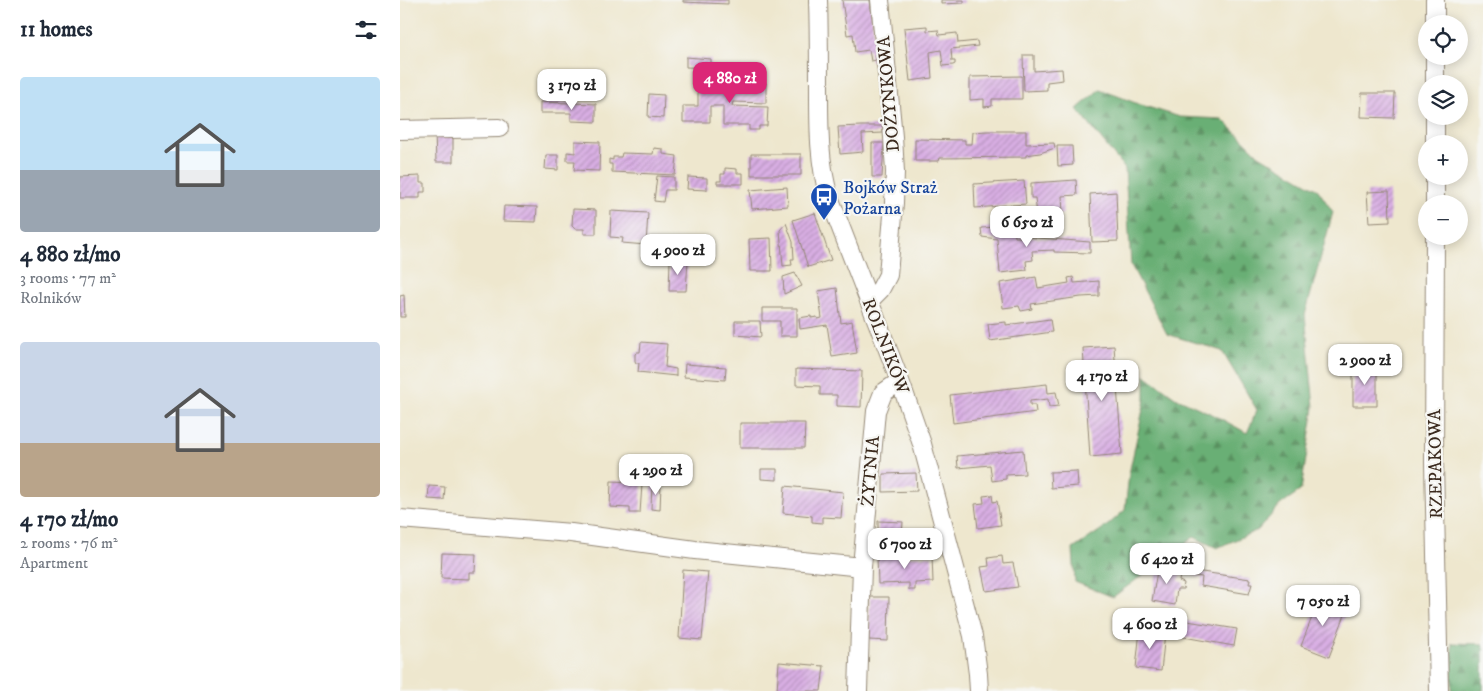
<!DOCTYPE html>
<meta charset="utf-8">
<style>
body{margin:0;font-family:"IM FELL DW Pica",serif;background:#f2f2f3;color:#1f2937;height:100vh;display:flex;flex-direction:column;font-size:19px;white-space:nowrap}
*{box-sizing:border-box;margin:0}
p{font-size:16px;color:#747a83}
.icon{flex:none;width:28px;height:28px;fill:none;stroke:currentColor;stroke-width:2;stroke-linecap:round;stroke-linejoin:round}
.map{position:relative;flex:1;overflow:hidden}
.drawer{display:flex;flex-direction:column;background:#fff;width:400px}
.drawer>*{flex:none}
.fabs{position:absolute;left:1018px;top:15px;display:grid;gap:10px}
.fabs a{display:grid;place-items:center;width:50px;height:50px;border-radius:50%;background:#fff;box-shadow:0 2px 12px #0003;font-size:25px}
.price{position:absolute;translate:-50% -42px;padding:0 11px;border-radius:10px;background:#fff;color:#222;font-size:16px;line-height:32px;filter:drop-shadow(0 1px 2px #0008)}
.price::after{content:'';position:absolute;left:50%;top:30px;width:15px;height:11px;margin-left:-8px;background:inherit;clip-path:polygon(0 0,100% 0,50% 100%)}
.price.on{background:#db2777;color:#fff}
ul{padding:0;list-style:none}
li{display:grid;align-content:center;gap:10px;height:265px;padding:0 20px}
li span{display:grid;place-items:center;height:155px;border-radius:5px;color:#555}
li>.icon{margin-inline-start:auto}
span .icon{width:90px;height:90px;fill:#fffc;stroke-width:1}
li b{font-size:21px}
h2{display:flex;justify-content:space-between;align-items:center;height:60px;padding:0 20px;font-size:21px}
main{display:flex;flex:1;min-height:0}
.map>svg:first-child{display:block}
.forest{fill:url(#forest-firs);stroke:#526c49}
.building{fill:url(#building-hatch)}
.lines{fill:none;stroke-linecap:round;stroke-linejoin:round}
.minor-casing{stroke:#948876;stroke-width:20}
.minor{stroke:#fff;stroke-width:18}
.labels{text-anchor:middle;stroke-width:4.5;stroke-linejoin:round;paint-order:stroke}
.street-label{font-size:18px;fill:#3b2a1e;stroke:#f6f6f2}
.transit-label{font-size:18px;fill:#164399;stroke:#f6f6f2;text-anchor:start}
</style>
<main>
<section class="drawer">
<h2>11 homes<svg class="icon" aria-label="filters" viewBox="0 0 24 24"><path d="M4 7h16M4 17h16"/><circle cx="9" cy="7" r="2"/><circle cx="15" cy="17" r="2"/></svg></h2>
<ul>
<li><span style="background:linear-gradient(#bfe0f5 60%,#9aa5b1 0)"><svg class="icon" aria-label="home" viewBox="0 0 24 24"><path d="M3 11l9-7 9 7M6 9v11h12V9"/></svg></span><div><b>4 880 zł/mo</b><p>3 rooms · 77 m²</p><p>Rolników</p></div></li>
<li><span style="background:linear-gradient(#c9d6e8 65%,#b9a48a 0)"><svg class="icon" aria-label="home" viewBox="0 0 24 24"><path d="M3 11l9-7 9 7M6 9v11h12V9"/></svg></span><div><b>4 170 zł/mo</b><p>2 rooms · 76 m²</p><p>Apartment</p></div></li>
</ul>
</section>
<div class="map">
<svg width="1083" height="691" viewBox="0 0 1083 691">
<defs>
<pattern id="forest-firs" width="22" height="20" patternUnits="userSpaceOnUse" patternTransform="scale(1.25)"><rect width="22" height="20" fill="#69af74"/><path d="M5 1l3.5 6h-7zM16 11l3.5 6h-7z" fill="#588f5f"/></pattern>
<pattern id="building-hatch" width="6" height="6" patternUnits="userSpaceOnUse" patternTransform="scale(1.25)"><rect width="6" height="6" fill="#d9afe4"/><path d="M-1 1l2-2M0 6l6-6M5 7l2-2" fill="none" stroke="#b18fb8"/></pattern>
</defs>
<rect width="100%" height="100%" fill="#f6f6f2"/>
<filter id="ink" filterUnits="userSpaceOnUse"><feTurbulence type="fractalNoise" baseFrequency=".02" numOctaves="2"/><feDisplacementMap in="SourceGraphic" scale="10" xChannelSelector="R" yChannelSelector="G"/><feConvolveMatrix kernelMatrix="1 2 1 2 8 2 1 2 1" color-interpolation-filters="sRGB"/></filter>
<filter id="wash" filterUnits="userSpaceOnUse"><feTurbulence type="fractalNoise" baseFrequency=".0096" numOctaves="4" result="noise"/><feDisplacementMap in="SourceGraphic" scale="20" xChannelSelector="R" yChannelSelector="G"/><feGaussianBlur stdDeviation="1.12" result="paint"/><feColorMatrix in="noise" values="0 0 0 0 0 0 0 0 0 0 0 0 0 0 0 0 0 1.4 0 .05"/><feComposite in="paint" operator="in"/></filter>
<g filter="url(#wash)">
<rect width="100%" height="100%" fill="#eee7ce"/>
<path class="forest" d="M700,89L738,104L780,117L822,119L859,155L918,190L933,212L905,315L914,407L901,490L880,505L858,530L817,548L794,537L713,597L675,582L673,549L708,525L725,510L729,474L745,400V375L775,397L816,416L847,433L857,410L822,351L767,334L731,265L725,169L677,109Z
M1052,643L1083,644V691H1052Z"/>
<g id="blocks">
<path class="building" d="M283,0H328V4L283,2Z
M442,0H470L477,60L471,61L469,50L455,52L453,34L447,35Z
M541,0H564V3L541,4Z
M527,26V31L538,30L539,35L557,33L558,43L577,41L578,46L551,49L552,61H555V64L553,65L543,66L541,50L530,52L532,78L510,81L504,28Z
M623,55H634V71L662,69L663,80L647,82V90L624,91Z
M286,57L311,59V68L286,67Z
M622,76V99H592V106L584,107V99L570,100V77Z
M298,82L366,83V103L333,102L332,106L368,107L367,126H359V130H349V125H323V106H310V122H283V106H298Z
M962,93H995L994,118L961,117Z
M249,94L264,95L263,118L248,117Z
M140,102L196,104V122L171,121V113H140Z
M461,126H483V133L462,134L463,152L440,154L438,127Z
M587,131H626V144L654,143L655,148L640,153L626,155V157L540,158L539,161H515V139L565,140V144H572L573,132Z
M53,132V162H36L35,133Z
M175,141L200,142L199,171L174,170L175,161H167V152L175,153Z
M472,143H484L482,177H472Z
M657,146H672L673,165L658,166Z
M254,148L263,149V154L277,156L275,175L212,172V164H209V159L213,160V157H221L222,153L253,154Z
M351,154H401V175H351Z
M146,155H158V170L145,169Z
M325,168L337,169V173H343V184H317V181H321V174H325Z
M20,176V183H25V192H20V198H0V177Z
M257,176L274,177V190H265L263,202L254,201Z
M288,177L307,178V190L287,189Z
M676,180L677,195L662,196L663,214L637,215L635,198H631V183Z
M624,181L626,204L575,208L574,184Z
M387,187L388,206L352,209L350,190Z
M989,191L990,222L969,223L967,192Z
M716,192L718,241L692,242L690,194Z
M104,206L137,207L136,222L103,221Z
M173,209L196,210V234H184V229H175L172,226Z
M211,211L248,213L246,245L222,243L223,238L210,237Z
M415,213L431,260L408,267L393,220Z
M386,223L393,242L394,259H391L392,265L383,266L380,230Z
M614,226L615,237H625L690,242V253L654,252V250L632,251L633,260L626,261L627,270L600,273L597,239L582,237L581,228Z
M371,238L372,271H350L349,239Z
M270,260L288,261L286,291H269Z
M395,273L402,286L384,294L383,277Z
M636,277L638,288L669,283L668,278L673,277L674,283L699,281V296L681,297L631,304L632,309L621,311L619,306L603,308L600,283Z
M437,288L441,323L452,321L457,353L432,357L427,325L400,329L399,318L411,316V318L417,317L418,319L422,318L418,291Z
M4,295L5,317H0V296Z
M362,308H397V336H380V321H362Z
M650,319L652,332L590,341L588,324L606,322V325Z
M335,321H360L361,337L335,335Z
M241,342L267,344L265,367L276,369V376L238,372L239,363H236L235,361V354L237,352H240Z
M714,346L722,454L690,457L683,348Z
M285,364L326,367L325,380L284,377Z
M953,367H977V406H953Z
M396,369L462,371L461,407L437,406V395H420V386L396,385Z
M647,384L648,393L656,392L659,406L649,407L648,399L630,401V405H635L636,412L553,423L550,395Z
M340,423H405L404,448H340Z
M623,450L625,474L606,475V479L592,481L590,465L558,468L557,456Z
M361,469H377V480L361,479Z
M677,471L678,486L651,488L650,472Z
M516,473L517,491L483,492V474Z
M211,481L233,482V483L242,484L240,513H230V508L210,507Z
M252,483L261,484L260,510L251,509Z
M29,486L45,487L44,500L28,499Z
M385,486L443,492L441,518L422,517V523L412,522V516L383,513Z
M592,495L593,502L597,501L601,525L578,528L575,504L584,503L583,496Z
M478,521L503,522L502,535L478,533Z
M42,553L76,554L75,572H69V579L41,578Z
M532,556L533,582L515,583V590H509V583L478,584L477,557Z
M602,556L603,564L613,563L618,587L586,591L581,567L589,566L588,558Z
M758,565L781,569L779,581L784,583L783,589H777L775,605L752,601Z
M283,570L308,572L302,640L279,638Z
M795,571L850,579L849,584H852L849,594L801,586L802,577L794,576Z
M470,597H489L488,641L469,640Z
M910,598L946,612L929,657L901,646L914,612L905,610Z
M781,620L837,629L834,646L778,636Z
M740,630L765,633L761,671L736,668Z
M379,662L424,666L421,691H377Z"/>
</g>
</g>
<g filter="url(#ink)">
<use href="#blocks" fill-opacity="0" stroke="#948876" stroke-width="1"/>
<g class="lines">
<defs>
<path id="minor" d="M418,0C419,31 419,62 419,93C419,129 419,163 429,197L500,381L522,444L573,636L578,674L579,691
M1035,24V0
M1035,84V56
M0,130L99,128
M1035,144V116
M1035,204V176
M1035,236L1034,462L1039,691
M469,301L480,290L488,275L494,203L495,172L493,137L480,0
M0,519L171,533L295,550L462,567
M458,691L462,567L476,411L483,393L500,381"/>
</defs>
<use href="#minor" class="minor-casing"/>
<use href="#minor" class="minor"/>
</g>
</g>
<defs>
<symbol id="bus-pin" viewBox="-11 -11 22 30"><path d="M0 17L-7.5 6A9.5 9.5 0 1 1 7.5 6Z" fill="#1a4fb4" stroke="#f6f6f2"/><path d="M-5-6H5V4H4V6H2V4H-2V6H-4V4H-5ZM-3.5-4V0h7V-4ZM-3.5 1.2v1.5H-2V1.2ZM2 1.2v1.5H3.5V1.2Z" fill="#fff"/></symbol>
</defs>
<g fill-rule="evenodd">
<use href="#bus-pin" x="408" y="181" width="32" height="43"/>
</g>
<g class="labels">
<g class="street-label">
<text transform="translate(488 94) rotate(-95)" y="6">DOŻYNKOWA</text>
<text transform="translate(486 346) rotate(69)" y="6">ROLNIKÓW</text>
<text transform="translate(1035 464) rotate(-91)" y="6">RZEPAKOWA</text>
<text transform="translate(470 471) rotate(-85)" y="6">ŻYTNIA</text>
</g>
<g class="transit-label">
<text x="443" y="193">Bojków Straż<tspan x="443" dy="21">Pożarna</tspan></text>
</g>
</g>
</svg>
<div class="fabs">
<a><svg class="icon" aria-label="locate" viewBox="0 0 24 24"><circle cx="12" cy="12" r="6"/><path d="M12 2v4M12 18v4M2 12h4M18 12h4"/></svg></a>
<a><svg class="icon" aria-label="layers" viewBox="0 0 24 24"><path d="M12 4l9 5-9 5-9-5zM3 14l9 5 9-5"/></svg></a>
<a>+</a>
<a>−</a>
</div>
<b class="price on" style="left:330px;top:104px">4 880 zł</b>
<b class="price" style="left:172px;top:111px">3 170 zł</b>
<b class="price" style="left:627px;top:248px">6 650 zł</b>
<b class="price" style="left:278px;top:276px">4 900 zł</b>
<b class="price" style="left:965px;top:386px">2 900 zł</b>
<b class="price" style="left:702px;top:402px">4 170 zł</b>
<b class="price" style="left:256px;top:496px">4 290 zł</b>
<b class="price" style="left:505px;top:570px">6 700 zł</b>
<b class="price" style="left:767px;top:585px">6 420 zł</b>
<b class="price" style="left:923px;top:627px">7 050 zł</b>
<b class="price" style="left:750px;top:650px">4 600 zł</b>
</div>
</main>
